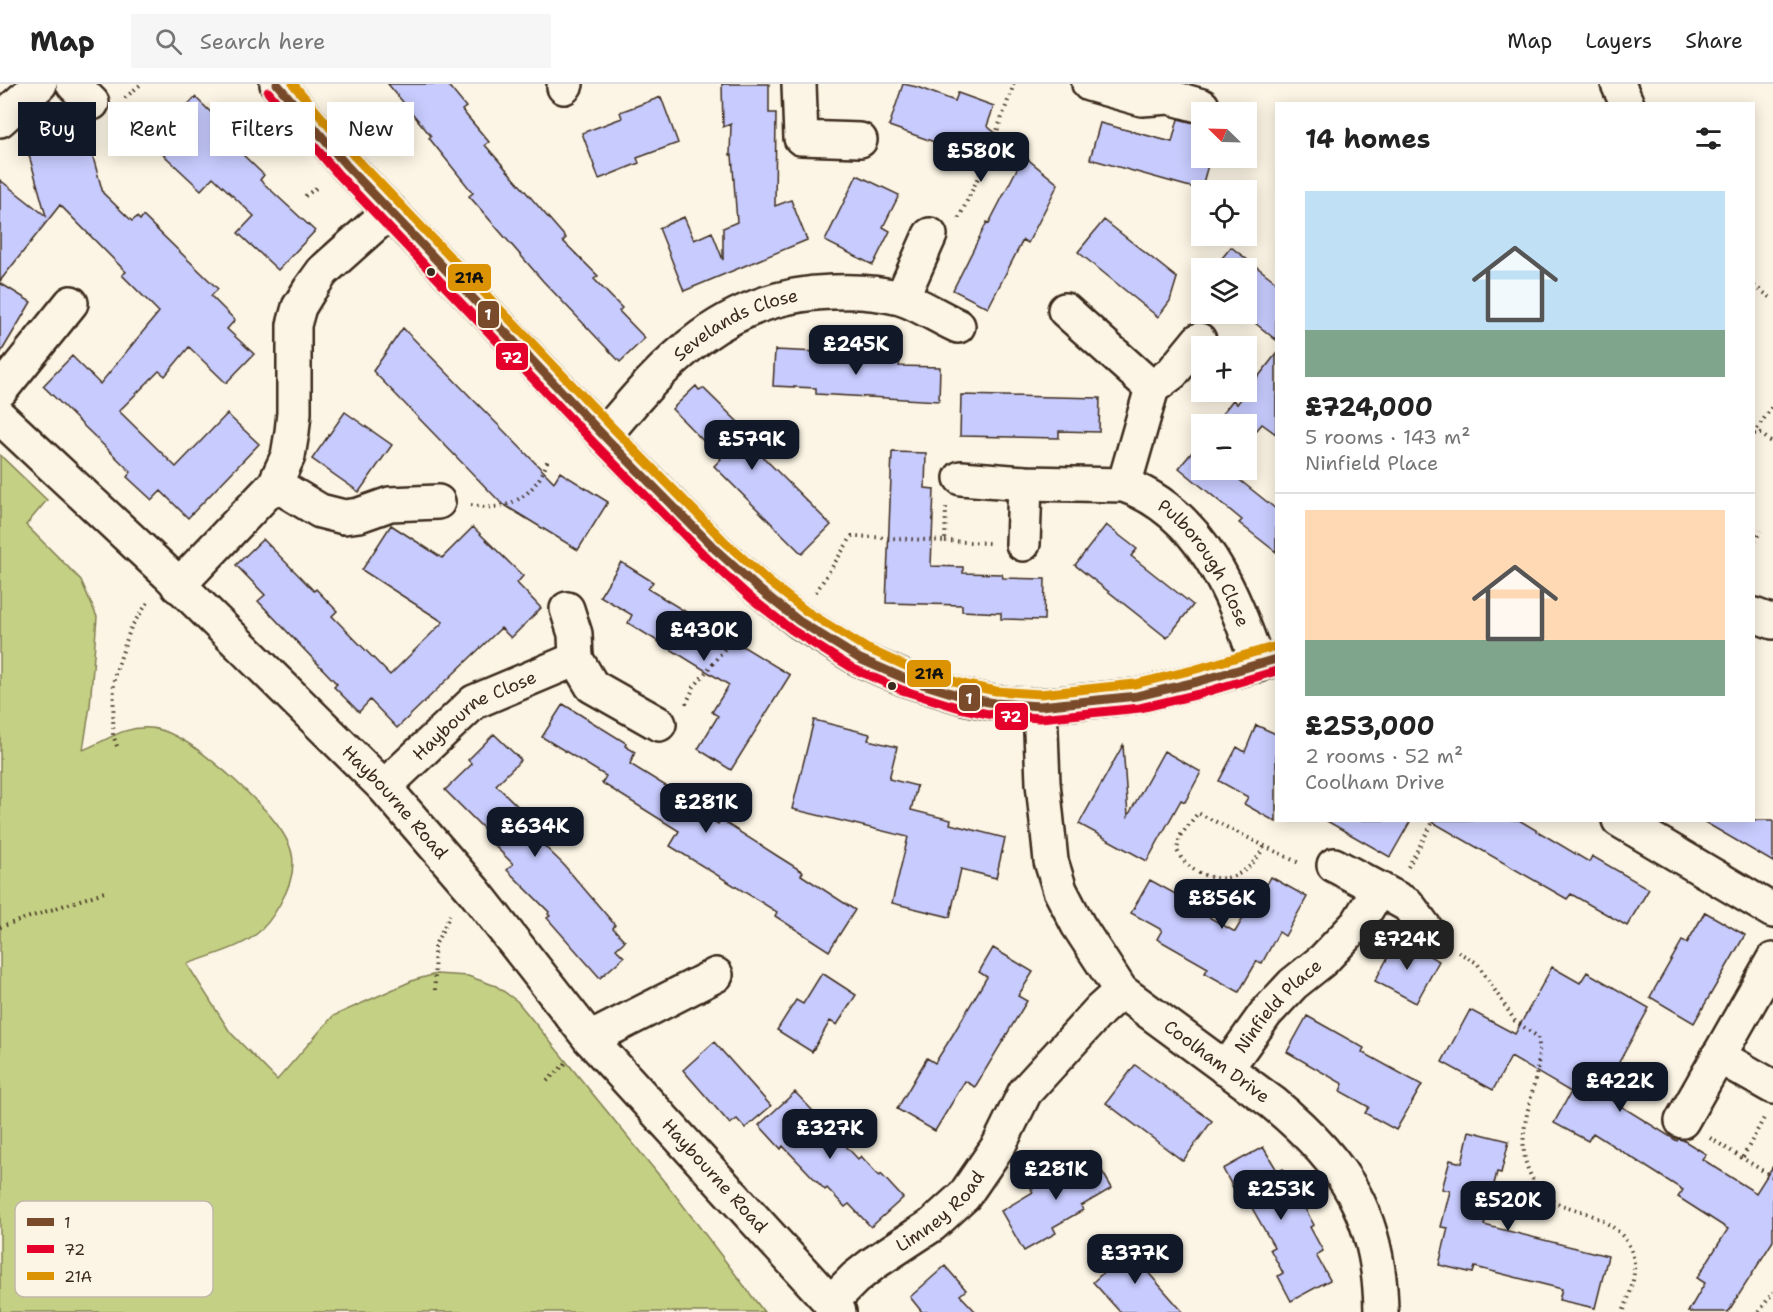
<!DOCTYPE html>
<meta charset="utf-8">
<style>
body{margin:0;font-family:"Shantell Sans",sans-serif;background:#f6f6f6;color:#222;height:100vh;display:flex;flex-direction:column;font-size:22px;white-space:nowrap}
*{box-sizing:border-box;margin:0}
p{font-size:20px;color:#767676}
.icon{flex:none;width:33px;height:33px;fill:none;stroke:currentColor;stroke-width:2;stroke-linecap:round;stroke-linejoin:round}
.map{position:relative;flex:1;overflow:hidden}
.drawer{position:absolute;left:1275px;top:18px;width:480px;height:720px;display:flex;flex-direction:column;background:#fff;border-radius:0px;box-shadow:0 3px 15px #0003}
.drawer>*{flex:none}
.guide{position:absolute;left:18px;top:18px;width:570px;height:54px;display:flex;gap:12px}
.needle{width:39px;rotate:293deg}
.fabs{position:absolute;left:1191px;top:18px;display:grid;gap:12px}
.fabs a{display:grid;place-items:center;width:66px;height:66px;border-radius:0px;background:#fff;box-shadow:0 3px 15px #0003;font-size:30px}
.price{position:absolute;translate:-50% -51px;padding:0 14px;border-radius:12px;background:#111827;color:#fff;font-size:20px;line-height:39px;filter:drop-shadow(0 2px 3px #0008)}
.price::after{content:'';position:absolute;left:50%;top:36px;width:18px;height:14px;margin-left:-9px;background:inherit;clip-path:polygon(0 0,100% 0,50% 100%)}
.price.active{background:#222;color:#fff}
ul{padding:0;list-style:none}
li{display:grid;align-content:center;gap:12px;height:318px;padding:0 30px}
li+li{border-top:2px solid #e0e0e0}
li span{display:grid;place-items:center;height:186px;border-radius:0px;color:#555}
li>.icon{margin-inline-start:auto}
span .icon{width:108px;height:108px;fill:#fffc;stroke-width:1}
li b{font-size:26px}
h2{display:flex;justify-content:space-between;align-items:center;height:72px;padding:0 30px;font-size:26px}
.pill{padding:0 21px;border-radius:0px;background:#fff;box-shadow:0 3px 15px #0003;font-size:21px;line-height:54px}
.pill.active{background:#111827;color:#fff}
header{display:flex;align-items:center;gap:36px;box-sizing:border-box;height:84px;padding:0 30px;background:#fff;border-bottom:2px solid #e0e0e0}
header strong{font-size:28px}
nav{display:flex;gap:33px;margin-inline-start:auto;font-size:21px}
.search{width:420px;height:54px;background:#f6f6f6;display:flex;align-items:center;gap:15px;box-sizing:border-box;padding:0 21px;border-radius:0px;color:#767676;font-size:22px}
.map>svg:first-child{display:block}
.green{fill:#c4d084;stroke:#807d51;stroke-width:1.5}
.building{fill:#c7cbfd;stroke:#3b2a1e;stroke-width:1.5}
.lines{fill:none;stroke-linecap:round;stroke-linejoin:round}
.minor-casing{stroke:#3b2a1e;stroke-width:38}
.path{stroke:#3b2a1e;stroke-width:4;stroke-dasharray:1.5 4.5;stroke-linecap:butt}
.minor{stroke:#fcf5e5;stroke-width:33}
.bus-1-casing{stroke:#fcf5e5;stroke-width:14}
.bus-2-casing{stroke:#fcf5e5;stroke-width:14}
.bus-3-casing{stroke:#fcf5e5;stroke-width:14}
.bus-1{stroke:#7a4b2a;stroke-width:9}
.bus-2{stroke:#e4002b;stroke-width:9}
.bus-3{stroke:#db9304;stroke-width:9}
.bus-dot{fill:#3b2a1e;stroke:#fcf5e5;stroke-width:2}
.labels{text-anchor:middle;stroke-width:6;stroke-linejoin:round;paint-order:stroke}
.street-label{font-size:18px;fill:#3b2a1e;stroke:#fcf5e5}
.key{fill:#fcf5e5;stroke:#c2b8a9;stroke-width:1.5}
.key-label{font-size:16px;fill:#3b2a1e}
.line-badge{stroke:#fcf5e5;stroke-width:2}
.badge-label{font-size:16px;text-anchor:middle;font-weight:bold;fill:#fff}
.pale-badge-label{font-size:16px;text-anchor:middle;font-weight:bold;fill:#111}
</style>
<header>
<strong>Map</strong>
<div class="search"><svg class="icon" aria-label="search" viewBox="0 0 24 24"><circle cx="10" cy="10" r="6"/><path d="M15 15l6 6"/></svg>Search here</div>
<nav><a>Map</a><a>Layers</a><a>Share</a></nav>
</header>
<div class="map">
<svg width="1773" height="1228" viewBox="0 0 1773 1228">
<rect width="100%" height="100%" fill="#fcf5e5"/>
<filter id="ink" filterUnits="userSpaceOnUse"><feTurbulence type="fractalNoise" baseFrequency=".0167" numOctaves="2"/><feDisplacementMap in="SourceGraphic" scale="12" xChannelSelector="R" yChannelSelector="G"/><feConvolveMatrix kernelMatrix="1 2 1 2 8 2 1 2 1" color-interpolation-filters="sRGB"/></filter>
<g filter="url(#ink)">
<path class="green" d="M0,371L47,416L26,441L81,496L97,533L90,622L83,666C106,657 125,641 151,644C178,647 209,674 229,691C242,702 253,714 265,726C294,758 303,780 280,820C274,831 265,844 254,852C239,864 206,873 187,880L230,948L277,996L333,932L414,896L436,890L468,892L496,902L517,917L676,1112L764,1228H0Z"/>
<path class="building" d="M388,0H447L466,23L462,26L489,58L485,61L566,154L563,157L598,192L594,195L622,224L619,227L645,254L620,278L543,197L469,112L473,109L429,54L431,52Z
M722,0H769V29H776L775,122L791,116L807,156L684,207L659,144L684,133L694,156L712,148L723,176V144L737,138L732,71H730L731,40L723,43Z
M903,0L917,3L955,17L958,9L994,22L987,42L1058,100L1028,159L1023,156L988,224L953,206L987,138L989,139L1020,79L942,52L940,60L889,42Z
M195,13L222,39L228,33L253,56L240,68L264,91L260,96L315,147L278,186L238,149L254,132L213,93L201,106L151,59Z
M661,13L678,59L637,74L639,79L599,95L582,49L622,34L620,28Z
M1178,35L1202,41V74H1210L1201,106L1090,75L1100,39L1172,58Z
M84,41L103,109L132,137L137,133L140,136L143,132L218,205L211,212L235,236L227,245L254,270L226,299L189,263L165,292L159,287L119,327L176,383L227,330L259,360L188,434L161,407L152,416L127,393L131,388L43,302L72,272L100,300L159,228L122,191L126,188L60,121L0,197V96L46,132L27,64L32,62L31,56Z
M857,91L899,111L883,143L890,147L873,181L825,157Z
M1104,136L1177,194L1170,217L1158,233L1078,168Z
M1231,163L1276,198V256L1244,230H1246V184H1214Z
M0,199L31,218L0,270Z
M403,244L554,398L560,388L608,418L578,466L501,419L373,287Z
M775,266L818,268V271L900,275L899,282L940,283L939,317L816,310V304L773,302Z
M1276,270V350L1262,340L1246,359V340H1214L1233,316L1237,320Z
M696,302L699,306L703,304L740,340L735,345L831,441L802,470L714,382L721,375L672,325Z
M961,311L1100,314L1099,348L1059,347V354L960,352Z
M345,328L392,361L359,408L312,375Z
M1202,356V386H1227L1276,425V468L1239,439L1242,436L1179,384Z
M892,368L926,369L925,404L934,405L931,482L963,483V489L1002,490L1003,494L1045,495L1044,536L1001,535V529L962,527V521L886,519Z
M391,441L442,474L473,443L523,492L517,499L541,524L511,554L501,544L397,644L370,616L359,628L334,603L337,600L258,517L265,511L236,481L263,455L314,507L316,505L337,527L332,532L390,591L443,538L362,486Z
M1106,441L1137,465L1131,472L1193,521L1167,554L1075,481Z
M621,478L653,498L648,505L790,591L731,686L698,665L718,632L712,628L729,601L628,539L632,531L600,512Z
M563,620L626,659L625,662L635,668L630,680L674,707L672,710L718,740L721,736L779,773L803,788L801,791L855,826L829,867L775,832L777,828L670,762L679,747L602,699L606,692L542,653Z
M814,636L870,650L868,656L897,663L889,695L917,702L911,726L951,736L950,740L1005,754L996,794L961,785L950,833L892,819L908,753L792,725Z
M1256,641L1276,650V738L1244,720L1248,713L1219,697L1237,663L1245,668Z
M494,650L521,676L496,701L544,748L537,755L563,780L615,841L613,844L625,857L616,865L624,873L600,894L547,834L550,832L548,830L549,828L507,786L513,780L488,755L491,752L445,706L472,680L468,676Z
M1123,661L1128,732L1164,667L1201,688L1185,718L1181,716L1147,777L1079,740Z
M1325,736H1411L1390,773Z
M1429,736H1519L1589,778L1592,772L1649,805L1627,842L1571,810L1567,815Z
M1701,736H1773V778Z
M1271,793L1307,813L1285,852L1279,848L1262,879L1257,877L1239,908L1205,889L1208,884L1157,855L1162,846L1131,829L1150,796L1181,813L1179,816L1235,848L1246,829L1249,831Z
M1705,828L1745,851L1694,939L1650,913L1682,857L1687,859Z
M1398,855L1439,877L1416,919L1375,897Z
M993,864L1033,888L1018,912L1027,917L975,1003L965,997L935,1047L897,1025L927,974L935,979L952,952L987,893L979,888Z
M1552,883L1580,899L1587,888L1649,924L1612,991L1614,992L1603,1011L1677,1057L1678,1055L1683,1056L1706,1070L1702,1075L1756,1109L1773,1082V1157L1728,1228H1688L1705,1199L1697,1194L1728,1145L1678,1113L1683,1106L1593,1049L1588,1057L1554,1039L1571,1008L1511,973L1493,1006L1442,978L1470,926L1515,950Z
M822,889L856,911L837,941L830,937L812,968L777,946L796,916L803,920Z
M1307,932L1364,964L1362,968L1422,1001L1396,1046L1365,1029L1369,1023L1340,1007L1343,1000L1287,968Z
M714,958L771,1022L745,1044L737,1035L730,1040L683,986Z
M1135,981L1212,1037L1183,1077L1106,1019Z
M795,1008L858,1075L861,1072L879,1092L881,1090L903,1114L871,1143L849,1120L845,1123L827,1104L825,1106L783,1062L781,1065L759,1041Z
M1469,1047L1509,1057L1501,1089L1497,1088L1484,1141L1608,1172L1595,1224L1559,1216L1562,1205L1475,1183L1473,1189L1439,1181L1448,1144L1441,1143L1450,1107L1442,1105L1450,1076L1462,1079Z
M1263,1063L1278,1088L1283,1085L1314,1141L1310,1143L1323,1167L1316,1171L1330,1196L1291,1217L1278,1192L1283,1189L1270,1165L1274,1163L1243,1108L1237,1111L1223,1085Z
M1090,1067L1112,1104L1081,1122L1083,1126L1053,1143L1056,1149L1024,1167L1001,1127L1033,1108L1031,1105L1061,1087L1059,1084Z
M1137,1158L1155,1178L1146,1186L1183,1228H1120L1093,1198Z
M945,1182L966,1206L960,1211L976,1228H922L910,1213Z"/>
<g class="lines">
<defs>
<g id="minor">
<path d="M73,0L92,19"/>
<path d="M277,0L346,81L604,352L716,466L760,506L799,537L860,575L906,595L964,613L994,619L1040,622L1137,612L1196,598L1276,575"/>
<path d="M799,0L801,54L860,56"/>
<path d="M1089,0L1142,15L1169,13L1202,22"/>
<path d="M1618,0L1627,20"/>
<path d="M564,3L566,0"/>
<path d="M0,36L40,0"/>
<path d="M902,214L930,151"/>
<path d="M1065,226L1152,304"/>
<path d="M0,307L71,219"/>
<path id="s1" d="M0,333L168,490L384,703L474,807L590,955L839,1228"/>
<path id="s2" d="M604,352C667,276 725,211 832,208C854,207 878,208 900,214C915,218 942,235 958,242"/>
<path id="s3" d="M961,394L1025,399L1124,401C1202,429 1233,509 1258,581"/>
<path d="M275,400L320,427L344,433L359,431L390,420L438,418"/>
<path d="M1124,401L1152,304L1172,289L1199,256"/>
<path d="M1023,460L1025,399"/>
<path d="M178,502L275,400L288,372L292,348L294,329V241L299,223L310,205L323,187L390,127"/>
<path d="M567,525L575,550L576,575"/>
<path d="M1754,531L1773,538"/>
<path id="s4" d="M1040,622L1043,699L1051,777L1060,806L1078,841L1121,907L1273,1019C1346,1079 1380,1133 1381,1228"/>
<path id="s5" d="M384,703L474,618L576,575L592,602L659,640"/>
<path d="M1619,736L1773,827"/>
<path d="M1334,781L1379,805"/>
<path d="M590,955L716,891"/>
<path d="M1718,972L1773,1003"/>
<path id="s6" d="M1226,985L1266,929L1293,900L1323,876L1358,839L1379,805L1408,821L1430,851"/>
<path d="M1682,1037L1773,876"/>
<path id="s7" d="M830,1219L855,1194L874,1179L932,1141L964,1112L999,1061L1025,1008L1100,926L1121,907"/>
</g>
</defs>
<use href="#minor" class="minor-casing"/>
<path class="path" d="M125,14L141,0
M305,112L319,102
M959,134L986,77L1014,0
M1754,202L1773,215
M1754,350L1773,321
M1754,350H1761L1773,359
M471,421C479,422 488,424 495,423C522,420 542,399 548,374
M945,457L989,459
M1754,457L1761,447
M816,508L852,452L945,457L946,423
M686,620L694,603L742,543L745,536
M117,662L113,651L114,593L131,543L149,517
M1264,763C1249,790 1225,804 1196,787C1187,781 1181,776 1177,766L1180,752L1198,729L1301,780
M1408,783L1434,736
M0,843L104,808
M1458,868L1477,879L1515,937L1538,953C1546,999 1505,1051 1534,1097C1550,1124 1566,1120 1591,1131C1640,1152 1642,1183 1623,1228
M435,906L434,863L450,831
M547,997L566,979
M1710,1054L1773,1093
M1743,1073L1764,1034
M1759,1228L1773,1208"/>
<use href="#minor" class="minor"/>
<defs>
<path id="bus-1" d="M277,0L346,81L604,352L716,466L760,506L799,537L860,575L906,595L964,613L994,619L1040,622L1137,612L1196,598L1276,575"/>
<path id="bus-2" d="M268,8L337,89L595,360L707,474L752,515L792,546L854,585L902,606L960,624L993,631L1040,634L1140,624L1199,610L1276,587"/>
<path id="bus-3" d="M293,0L355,73L613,344L724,457L768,497L806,527L866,564L910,584L967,601L996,607L1040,610L1135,600L1193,586L1273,563"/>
</defs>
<use href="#bus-1" class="bus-1-casing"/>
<use href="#bus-2" class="bus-2-casing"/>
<use href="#bus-3" class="bus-3-casing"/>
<use href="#bus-1" class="bus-1"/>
<use href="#bus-2" class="bus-2"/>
<use href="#bus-3" class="bus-3"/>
</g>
</g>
<g class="bus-dot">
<circle cx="431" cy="188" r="5"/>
<circle cx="892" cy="602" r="5"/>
</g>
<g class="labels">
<g class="street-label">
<text dy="6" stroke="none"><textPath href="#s2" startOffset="176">Sevelands Close</textPath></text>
<text dy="6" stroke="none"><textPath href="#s3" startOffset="279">Pulborough Close</textPath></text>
<text dy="6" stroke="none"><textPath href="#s5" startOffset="117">Haybourne Close</textPath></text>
<text dy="6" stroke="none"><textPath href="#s1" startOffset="552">Haybourne Road</textPath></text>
<text dy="6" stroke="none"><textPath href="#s6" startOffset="82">Ninfield Place</textPath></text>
<text dy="6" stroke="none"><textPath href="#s4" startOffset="423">Coolham Drive</textPath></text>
<text dy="6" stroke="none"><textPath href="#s1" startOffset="1044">Haybourne Road</textPath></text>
<text dy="6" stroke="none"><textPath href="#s7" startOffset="144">Limney Road</textPath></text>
</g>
</g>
<rect x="15" y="1117" width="198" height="96" rx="9" class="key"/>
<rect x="27" y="1134" width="27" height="8" fill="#7a4b2a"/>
<rect x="27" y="1161" width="27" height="8" fill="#e4002b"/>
<rect x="27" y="1188" width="27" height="8" fill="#db9304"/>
<g class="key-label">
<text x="64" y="1144">1</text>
<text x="64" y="1171">72</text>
<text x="64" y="1198">21A</text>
</g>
<g class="line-badge">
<rect x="447" y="179" width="45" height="29" rx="6" fill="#db9304"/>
<rect x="477" y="216" width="23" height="29" rx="6" fill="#7a4b2a"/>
<rect x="495" y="258" width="34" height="29" rx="6" fill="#e4002b"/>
<rect x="906" y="575" width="46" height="29" rx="6" fill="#db9304"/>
<rect x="958" y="600" width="23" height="28" rx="6" fill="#7a4b2a"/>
<rect x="994" y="618" width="35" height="29" rx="6" fill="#e4002b"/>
</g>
<g class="badge-label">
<text x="488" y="236">1</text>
<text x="512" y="279">72</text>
<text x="969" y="620">1</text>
<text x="1011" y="638">72</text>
</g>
<g class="pale-badge-label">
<text x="469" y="199">21A</text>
<text x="929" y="595">21A</text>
</g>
</svg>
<div class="fabs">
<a><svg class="needle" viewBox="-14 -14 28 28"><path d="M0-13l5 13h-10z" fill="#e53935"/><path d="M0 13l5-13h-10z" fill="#767676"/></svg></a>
<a><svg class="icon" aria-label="locate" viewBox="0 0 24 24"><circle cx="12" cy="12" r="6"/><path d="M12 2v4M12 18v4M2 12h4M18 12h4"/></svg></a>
<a><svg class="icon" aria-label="layers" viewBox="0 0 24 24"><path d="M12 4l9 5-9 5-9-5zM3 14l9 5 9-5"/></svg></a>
<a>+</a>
<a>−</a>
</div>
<b class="price" style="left:981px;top:99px">£580K</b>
<b class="price" style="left:856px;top:292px">£245K</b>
<b class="price" style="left:752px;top:387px">£579K</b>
<b class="price" style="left:704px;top:578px">£430K</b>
<b class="price" style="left:706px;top:750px">£281K</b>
<b class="price" style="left:535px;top:774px">£634K</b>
<b class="price" style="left:1222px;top:846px">£856K</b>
<b class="price active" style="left:1407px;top:887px">£724K</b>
<b class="price" style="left:1620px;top:1029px">£422K</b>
<b class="price" style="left:830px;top:1076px">£327K</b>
<b class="price" style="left:1056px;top:1117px">£281K</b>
<b class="price" style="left:1281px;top:1137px">£253K</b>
<b class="price" style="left:1508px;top:1148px">£520K</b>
<b class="price" style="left:1135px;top:1201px">£377K</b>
<div class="guide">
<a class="pill active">Buy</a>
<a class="pill">Rent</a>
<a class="pill">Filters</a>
<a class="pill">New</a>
</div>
<section class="drawer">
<h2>14 homes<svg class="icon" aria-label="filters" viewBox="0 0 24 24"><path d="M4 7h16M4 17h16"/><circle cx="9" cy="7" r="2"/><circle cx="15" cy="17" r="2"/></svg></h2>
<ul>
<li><span style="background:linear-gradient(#bfe0f5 75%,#7fa58c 0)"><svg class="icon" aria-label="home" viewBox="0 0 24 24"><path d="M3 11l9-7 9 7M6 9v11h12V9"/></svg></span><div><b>£724,000</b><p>5 rooms · 143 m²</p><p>Ninfield Place</p></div></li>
<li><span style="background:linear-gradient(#ffd9b3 70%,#7fa58c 0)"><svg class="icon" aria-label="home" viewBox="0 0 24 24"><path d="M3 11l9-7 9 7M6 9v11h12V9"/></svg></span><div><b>£253,000</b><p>2 rooms · 52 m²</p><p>Coolham Drive</p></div></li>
</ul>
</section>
</div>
